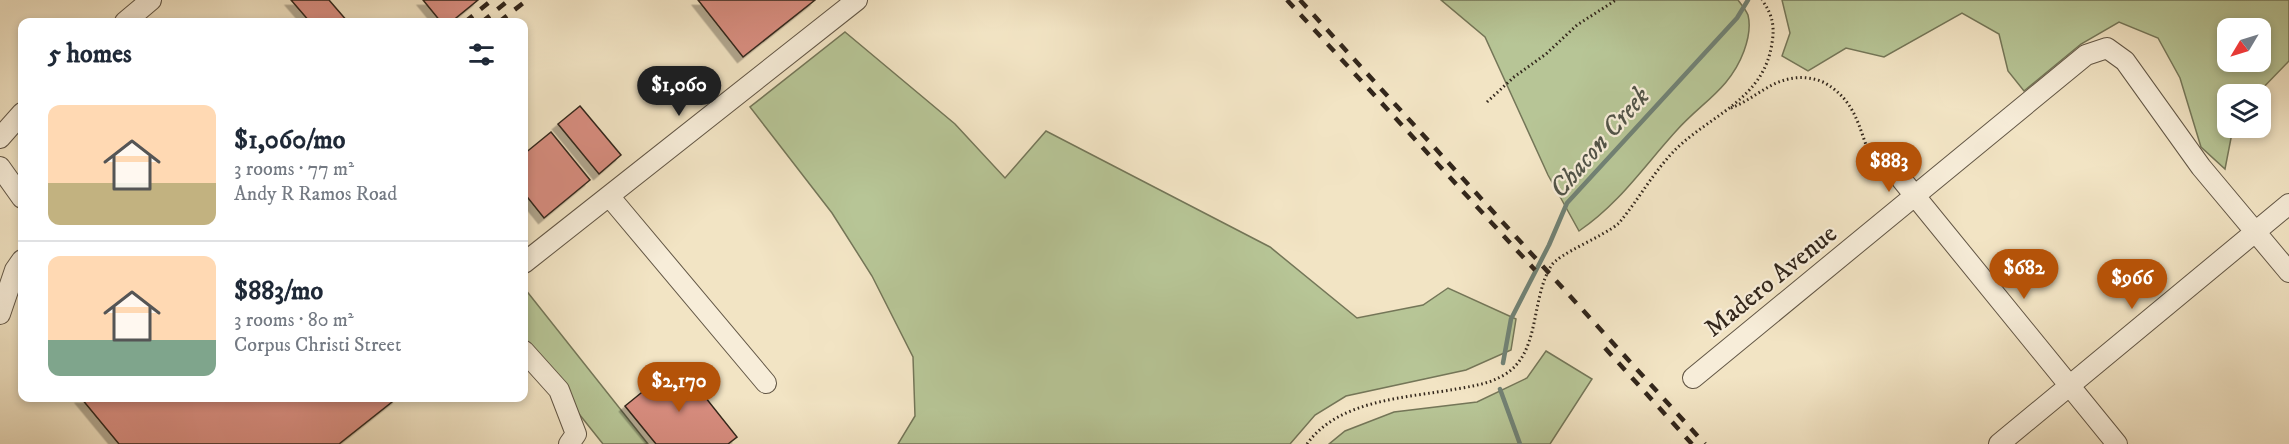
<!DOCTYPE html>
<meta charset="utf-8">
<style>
body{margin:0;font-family:"IM FELL DW Pica",serif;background:#f2f2f3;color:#1f2937;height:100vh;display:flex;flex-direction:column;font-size:22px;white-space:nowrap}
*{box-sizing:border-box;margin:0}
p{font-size:20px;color:#747a83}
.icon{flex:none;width:33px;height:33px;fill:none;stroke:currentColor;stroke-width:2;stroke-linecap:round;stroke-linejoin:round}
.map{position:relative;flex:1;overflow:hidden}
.drawer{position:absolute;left:18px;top:18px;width:510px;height:384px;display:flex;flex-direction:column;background:#fff;border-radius:12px;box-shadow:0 3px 9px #0003}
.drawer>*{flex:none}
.needle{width:39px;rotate:232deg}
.controls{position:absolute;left:2217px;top:18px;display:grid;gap:12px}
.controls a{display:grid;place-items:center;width:54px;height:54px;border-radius:12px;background:#fff;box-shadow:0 3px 9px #0003;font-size:30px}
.price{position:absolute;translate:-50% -51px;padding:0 14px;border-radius:21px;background:#b45309;color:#fff;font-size:20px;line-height:39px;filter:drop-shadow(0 2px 3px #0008)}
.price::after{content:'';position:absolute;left:50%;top:36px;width:18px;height:14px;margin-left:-9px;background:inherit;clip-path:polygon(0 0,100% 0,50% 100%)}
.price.active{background:#222;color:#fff}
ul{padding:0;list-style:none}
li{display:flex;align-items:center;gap:18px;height:150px;padding:0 30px}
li+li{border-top:2px solid #e0e1e3}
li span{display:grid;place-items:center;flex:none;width:168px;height:120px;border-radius:12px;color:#555}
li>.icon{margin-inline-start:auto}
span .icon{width:72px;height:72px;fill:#fffc;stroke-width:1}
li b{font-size:26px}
h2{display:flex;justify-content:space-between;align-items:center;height:72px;padding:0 30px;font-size:26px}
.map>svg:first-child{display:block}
.green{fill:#b7c596;stroke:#747658;stroke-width:1.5;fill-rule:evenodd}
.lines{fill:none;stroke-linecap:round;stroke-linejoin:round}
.stream{stroke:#718275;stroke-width:4.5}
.building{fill:#d98e81;stroke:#32261b;stroke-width:1.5;filter:url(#shadow)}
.minor-casing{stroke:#625645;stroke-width:22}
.path{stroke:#32261b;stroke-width:3;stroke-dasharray:1.5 3;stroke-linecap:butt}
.minor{stroke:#f7edd9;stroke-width:20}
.rail{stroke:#32261b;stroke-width:4.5;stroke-dasharray:10 10;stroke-linecap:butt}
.labels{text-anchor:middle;stroke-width:4.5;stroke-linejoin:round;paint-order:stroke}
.street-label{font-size:26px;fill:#32261b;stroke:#f7edd9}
.water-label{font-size:27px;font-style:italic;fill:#525448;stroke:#f7edd9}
</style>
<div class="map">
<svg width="2289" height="444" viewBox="0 0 2289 444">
<defs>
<filter id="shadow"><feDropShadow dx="-5.5" dy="5.5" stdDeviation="0" flood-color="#0004"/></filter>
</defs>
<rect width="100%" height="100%" fill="#f2e4c4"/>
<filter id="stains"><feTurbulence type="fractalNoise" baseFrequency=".00333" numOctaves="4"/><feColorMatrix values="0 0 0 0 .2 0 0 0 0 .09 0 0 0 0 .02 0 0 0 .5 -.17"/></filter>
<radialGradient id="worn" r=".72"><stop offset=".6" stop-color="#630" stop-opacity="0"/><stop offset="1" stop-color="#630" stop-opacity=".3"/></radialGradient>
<path class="green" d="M1441,0H1738C1741,4 1746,10 1748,15C1751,27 1748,40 1744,51C1730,89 1702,102 1677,130C1644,166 1620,203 1579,231L1548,175L1485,37Z
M1782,0H2289V61L2257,94H2228V128H2233L2225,169L2201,147L2180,78L2158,38L2119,22L2081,44L2024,91L2008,71L1999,34L1962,13L1884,57L1846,48L1808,71L1782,56L1790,33ZM2260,28V62H2228V28Z
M845,32L955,124L1005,178L1046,131L1270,247L1357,318L1423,305L1448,288L1516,319L1511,350L1466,370L1346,396L1315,415L1290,444H898L915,416L913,357L872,276L832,213L750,107Z
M525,289L648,444H603L524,345Z
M1546,351L1592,379L1550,444H1329L1345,431L1394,412L1477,402L1527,378Z"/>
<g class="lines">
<path class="stream" d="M1503,363L1511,319L1549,245L1567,203L1737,18L1748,0
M1500,389L1520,444"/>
</g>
<path class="building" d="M291,0H329L348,22H310Z
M423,0H478L451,22H441Z
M698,0H815L743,57Z
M580,106L621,155L599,174L558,124Z
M551,132L590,180L544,218L524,193V154Z
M678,363L737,437L728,444H656L625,406Z
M81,398H397L339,444H119Z"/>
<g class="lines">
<defs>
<path id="minor" d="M125,22L151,0
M0,138L22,113
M0,167L22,198
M1902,180L2117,444
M609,196L766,383
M524,263L857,0
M0,314L15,270L22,260
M524,351L559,390L576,434L569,444
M1693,378L2086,55L2107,48L2125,61L2201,167L2289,272
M1999,444L2289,204"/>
</defs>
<use href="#minor" class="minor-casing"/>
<path class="path" d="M1487,102L1514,77L1546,54L1577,25L1616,0
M1731,108C1750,101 1766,85 1785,80C1798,76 1813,77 1825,83C1868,108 1857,151 1886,179
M1307,444C1339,399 1407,398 1456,389C1473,386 1489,384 1504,375C1541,353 1530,301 1551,266C1559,253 1603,237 1619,223C1639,199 1654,171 1676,149C1712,114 1764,99 1772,43C1775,25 1772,14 1762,0"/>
<use href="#minor" class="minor"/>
<path class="rail" d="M1287,0L1535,270
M1300,0L1705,444
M465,22L492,0
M482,22L509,0
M499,22L527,0
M1605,348L1692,444"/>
</g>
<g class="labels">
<g class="street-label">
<text transform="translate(1770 280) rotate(-39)" y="9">Madero Avenue</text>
</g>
<g class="water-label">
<text transform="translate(1599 142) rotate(-49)" y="9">Chacon Creek</text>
</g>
</g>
<rect width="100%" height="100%" filter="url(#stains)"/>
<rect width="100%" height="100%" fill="url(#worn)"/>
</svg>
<div class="controls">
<a><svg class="needle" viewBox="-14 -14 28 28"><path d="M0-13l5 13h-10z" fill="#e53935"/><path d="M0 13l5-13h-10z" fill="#747a83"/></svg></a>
<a><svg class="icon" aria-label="layers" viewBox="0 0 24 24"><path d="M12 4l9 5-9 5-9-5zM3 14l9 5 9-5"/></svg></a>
</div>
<b class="price active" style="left:679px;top:117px">$1,060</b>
<b class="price" style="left:1889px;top:193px">$883</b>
<b class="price" style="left:2024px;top:300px">$682</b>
<b class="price" style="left:2132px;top:310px">$966</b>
<b class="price" style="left:679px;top:413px">$2,170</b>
<section class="drawer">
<h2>5 homes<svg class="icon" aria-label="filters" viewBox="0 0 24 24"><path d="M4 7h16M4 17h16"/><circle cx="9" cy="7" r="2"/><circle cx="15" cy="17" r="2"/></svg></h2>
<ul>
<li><span style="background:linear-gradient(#ffd9b3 65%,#c2b280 0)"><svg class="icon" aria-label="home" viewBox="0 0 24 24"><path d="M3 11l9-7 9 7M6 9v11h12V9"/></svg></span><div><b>$1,060/mo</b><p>3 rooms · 77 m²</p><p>Andy R Ramos Road</p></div></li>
<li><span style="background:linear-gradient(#ffd9b3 70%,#7fa58c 0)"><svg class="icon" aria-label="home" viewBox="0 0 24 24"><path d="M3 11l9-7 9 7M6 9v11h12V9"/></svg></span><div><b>$883/mo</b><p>3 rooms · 80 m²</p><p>Corpus Christi Street</p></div></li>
</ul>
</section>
</div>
